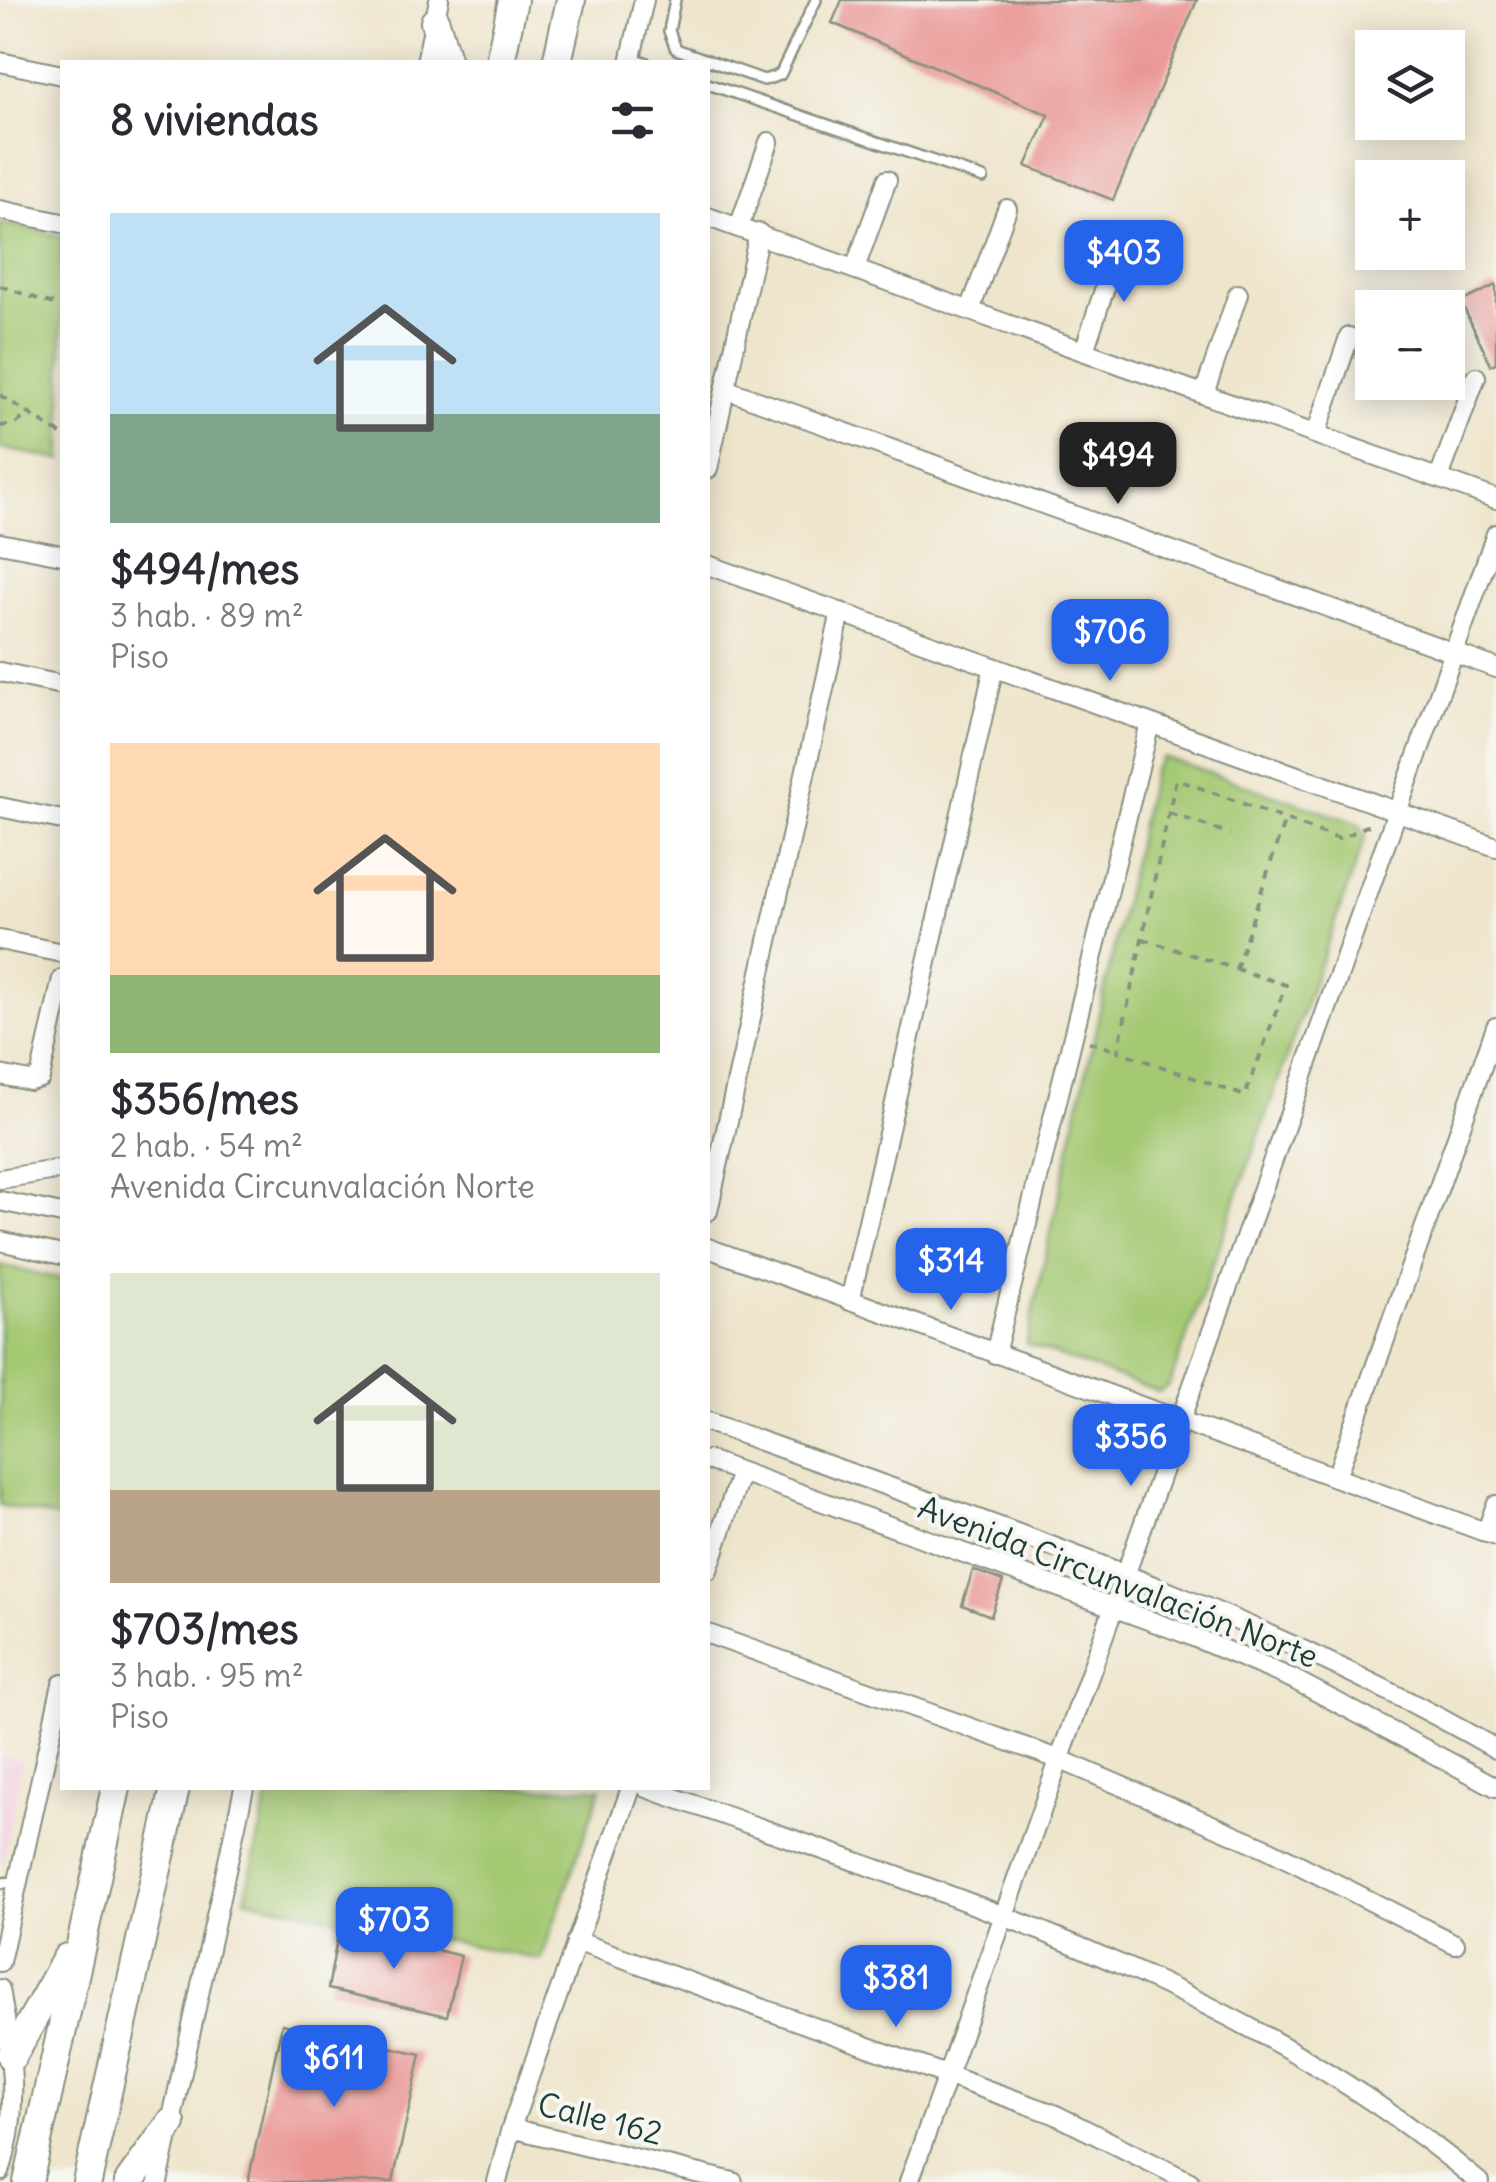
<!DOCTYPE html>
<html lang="es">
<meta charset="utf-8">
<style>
body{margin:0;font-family:Delius,sans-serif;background:#f7f7f7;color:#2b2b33;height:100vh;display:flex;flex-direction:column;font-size:38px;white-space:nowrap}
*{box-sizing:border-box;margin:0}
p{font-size:32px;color:#7c7c81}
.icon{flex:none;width:55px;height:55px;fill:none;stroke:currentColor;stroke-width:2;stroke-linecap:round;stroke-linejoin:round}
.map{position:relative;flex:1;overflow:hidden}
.details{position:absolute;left:60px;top:60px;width:650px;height:1730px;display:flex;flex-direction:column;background:#fff;border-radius:0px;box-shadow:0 5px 25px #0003}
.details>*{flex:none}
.tools{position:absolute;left:1355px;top:30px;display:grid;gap:20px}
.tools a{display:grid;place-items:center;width:110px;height:110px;border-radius:0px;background:#fff;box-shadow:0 5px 25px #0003;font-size:50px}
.price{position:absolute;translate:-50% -85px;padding:0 22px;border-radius:20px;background:#2563eb;color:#fff;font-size:32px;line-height:65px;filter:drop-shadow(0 2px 5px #0008)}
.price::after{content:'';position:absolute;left:50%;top:60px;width:30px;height:22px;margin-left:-15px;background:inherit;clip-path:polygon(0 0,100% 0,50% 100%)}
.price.current{background:#222;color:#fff}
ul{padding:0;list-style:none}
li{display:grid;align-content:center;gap:20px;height:530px;padding:0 50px}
li span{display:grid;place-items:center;height:310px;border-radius:0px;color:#555}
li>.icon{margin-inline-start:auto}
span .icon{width:180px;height:180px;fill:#fffc;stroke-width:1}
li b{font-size:42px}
h2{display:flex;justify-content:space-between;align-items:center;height:120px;padding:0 50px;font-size:42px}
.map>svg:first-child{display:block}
.built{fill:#f2cfe0}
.green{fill:#a5c973;stroke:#628354;stroke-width:2.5}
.building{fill:#ea9794}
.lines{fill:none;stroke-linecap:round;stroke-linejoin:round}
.lane-casing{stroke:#879180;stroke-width:14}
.street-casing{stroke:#879180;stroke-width:22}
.primary-casing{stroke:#879180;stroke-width:32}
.path{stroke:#879180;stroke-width:4;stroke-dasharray:8 8;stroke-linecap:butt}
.lane{stroke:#fff;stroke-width:9}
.street{stroke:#fff;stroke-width:18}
.primary{stroke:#fff;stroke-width:28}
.labels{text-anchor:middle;stroke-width:8;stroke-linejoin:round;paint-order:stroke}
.street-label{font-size:32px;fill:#1f3d34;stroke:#f6f6f2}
</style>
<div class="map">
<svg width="1496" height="2182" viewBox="0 0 1496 2182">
<rect width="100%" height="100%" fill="#f6f6f2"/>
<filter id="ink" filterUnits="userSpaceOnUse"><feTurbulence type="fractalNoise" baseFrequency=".01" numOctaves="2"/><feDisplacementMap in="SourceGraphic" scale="20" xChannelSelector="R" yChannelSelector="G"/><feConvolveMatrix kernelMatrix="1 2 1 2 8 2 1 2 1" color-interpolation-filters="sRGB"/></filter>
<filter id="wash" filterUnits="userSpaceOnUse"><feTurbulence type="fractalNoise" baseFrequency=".0048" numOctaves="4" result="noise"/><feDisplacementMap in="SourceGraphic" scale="40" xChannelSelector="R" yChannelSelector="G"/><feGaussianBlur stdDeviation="2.25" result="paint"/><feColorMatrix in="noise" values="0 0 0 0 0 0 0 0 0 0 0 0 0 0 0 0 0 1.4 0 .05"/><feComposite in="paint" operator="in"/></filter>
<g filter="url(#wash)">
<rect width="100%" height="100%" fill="#efe5cc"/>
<path class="built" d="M0,1756L23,1761L0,1873Z"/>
<path class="green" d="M0,223L62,236V460L0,448Z
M1163,757L1359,824L1366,835L1170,1384L1159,1392L1026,1344L1153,770Z
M0,1265L62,1279V1519L0,1505Z
M270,1788H601L541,1960L245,1899Z"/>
<g id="blocks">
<path class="building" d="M842,0H1197L1113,200L1026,166L1049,115L832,23Z
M1496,285V363L1491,365L1461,302Z
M973,1570L1003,1581L991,1616L962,1605Z
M339,1927L461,1956L447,2016L328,1989Z
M282,2024L421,2054L393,2182H248Z"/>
</g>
</g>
<g filter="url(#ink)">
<use href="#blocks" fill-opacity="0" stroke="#879180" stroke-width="2.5"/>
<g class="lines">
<defs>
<path id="lane" d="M675,0L669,31L676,49L764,80L780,75L816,0
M631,58L645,62
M708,84L983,178
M0,1883L18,1882"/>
<path id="street" d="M0,62L62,75
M426,62L439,0
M630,62L644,0
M0,210L62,223
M708,217L1496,499
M739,227L769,142
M855,268L887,180
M970,310L1007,209
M1084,351L1119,245
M725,389L1496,668
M1204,394L1238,294
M1316,434L1349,337
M708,469L759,233
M1439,478L1476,377
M0,543L62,555
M708,565L1496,847
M0,672L62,685
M0,807L62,820
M0,940L62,953
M0,1075L30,1081L40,1078L62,979
M0,1179L62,1169
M0,1201L62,1214
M708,1211L841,612
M0,1241L62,1255
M708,1248L1496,1536
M850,1301L994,667
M995,1354L1150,723
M708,1422C975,1519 1248,1606 1496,1749
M708,1460L1184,1633L1293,1679L1496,1787
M1336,1477L1496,1027
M1486,1533L1496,1505
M708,1570L741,1472
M708,1634L1061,1760L1266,1848L1455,1944
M647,1788C936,1892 1241,1979 1479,2182
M576,1941L1054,2114L1190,2182
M0,1962L62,1684
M0,1989C11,2054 21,2108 0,2172
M511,2128L733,2182
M158,2182L244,1788
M497,2182L511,2128L631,1788
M909,2182L1496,534"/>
<path id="primary" d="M435,22L447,62
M500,62L513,0
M557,62L571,0
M12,2056L67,1958
M28,2182L116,1788
M87,2182L175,1788
M129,2182L171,2123"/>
</defs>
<use href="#lane" class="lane-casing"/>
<use href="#street" class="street-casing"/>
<use href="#primary" class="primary-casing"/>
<path class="path" d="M0,286L62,307
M0,395L62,435
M0,426L15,424L31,413
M1169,813L1230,834
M1143,939L1286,985L1245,1096L1118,1051L1176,779L1339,839L1371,824
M1236,969L1284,822
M1089,1042L1118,1051"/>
<use href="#lane" class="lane"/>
<use href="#street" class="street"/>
<use href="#primary" class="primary"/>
</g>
</g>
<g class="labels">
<g class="street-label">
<text transform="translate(1118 1582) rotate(21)" y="11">Avenida Circunvalación Norte</text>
<text transform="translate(600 2119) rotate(14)" y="11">Calle 162</text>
</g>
</g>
</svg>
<div class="tools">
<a><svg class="icon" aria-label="layers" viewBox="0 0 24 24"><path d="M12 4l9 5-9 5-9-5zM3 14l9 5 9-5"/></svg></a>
<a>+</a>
<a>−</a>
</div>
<b class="price" style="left:1124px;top:305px">$403</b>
<b class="price current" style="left:1118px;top:507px">$494</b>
<b class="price" style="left:1110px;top:684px">$706</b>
<b class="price" style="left:951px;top:1313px">$314</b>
<b class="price" style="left:1131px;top:1489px">$356</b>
<b class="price" style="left:394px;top:1972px">$703</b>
<b class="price" style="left:896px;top:2030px">$381</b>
<b class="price" style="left:334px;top:2110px">$611</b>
<section class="details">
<h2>8 viviendas<svg class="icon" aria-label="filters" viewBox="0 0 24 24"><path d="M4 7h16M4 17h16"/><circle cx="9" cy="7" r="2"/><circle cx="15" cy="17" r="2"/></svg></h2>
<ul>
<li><span style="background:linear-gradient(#bfe0f5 65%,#7fa58c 0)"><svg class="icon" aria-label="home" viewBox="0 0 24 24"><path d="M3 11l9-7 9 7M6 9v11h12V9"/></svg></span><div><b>$494/mes</b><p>3 hab. · 89 m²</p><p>Piso</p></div></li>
<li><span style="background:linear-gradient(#ffd9b3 75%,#8fb573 0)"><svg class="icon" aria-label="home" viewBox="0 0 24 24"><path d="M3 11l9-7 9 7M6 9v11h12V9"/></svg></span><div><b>$356/mes</b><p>2 hab. · 54 m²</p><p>Avenida Circunvalación Norte</p></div></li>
<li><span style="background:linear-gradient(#dfe7d0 70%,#b9a48a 0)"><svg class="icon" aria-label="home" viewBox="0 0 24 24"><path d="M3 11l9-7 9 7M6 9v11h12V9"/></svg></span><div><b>$703/mes</b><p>3 hab. · 95 m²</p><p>Piso</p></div></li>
</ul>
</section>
</div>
